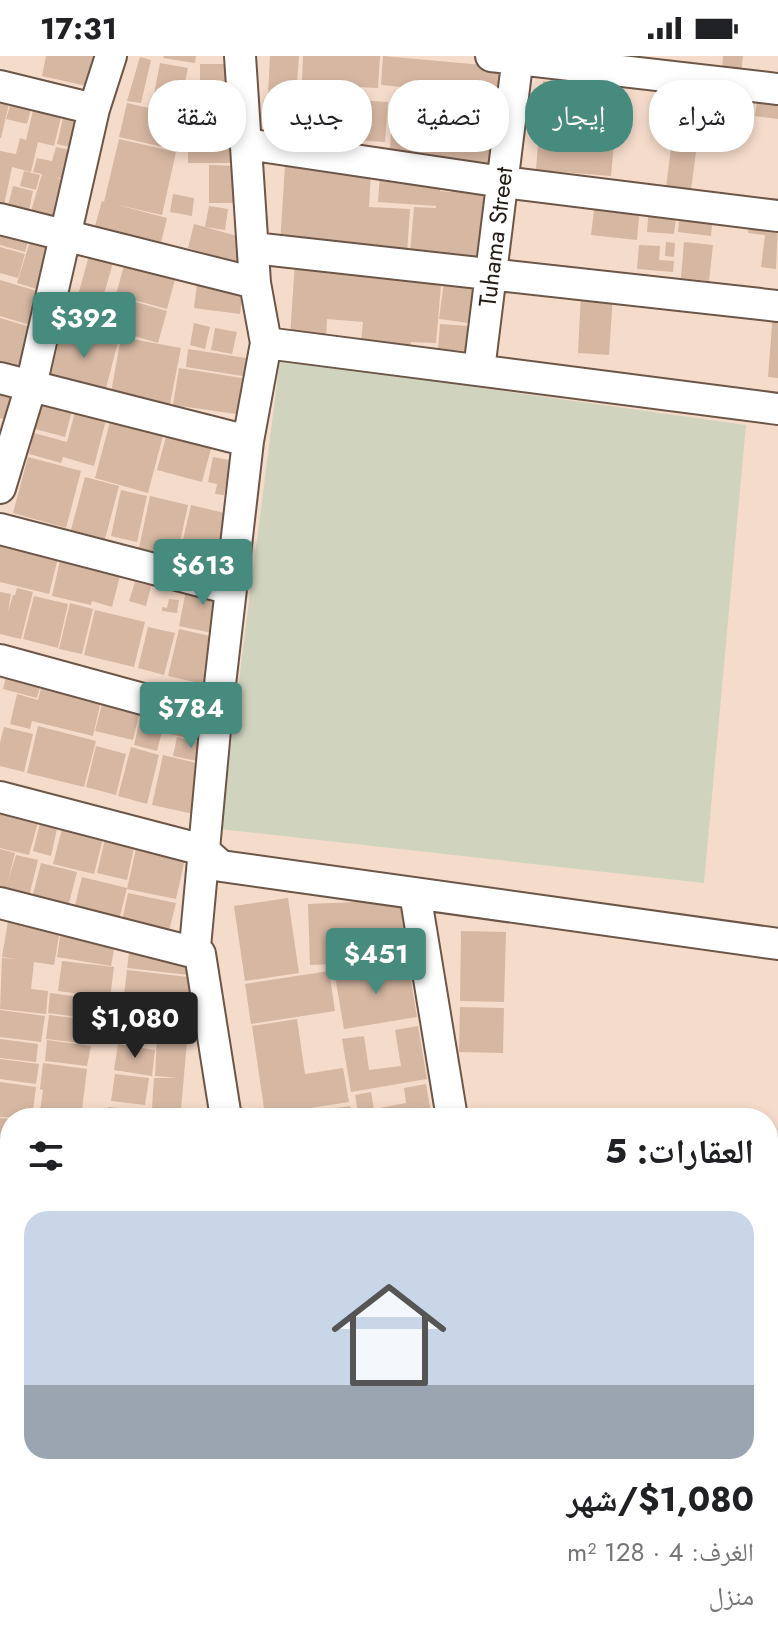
<!DOCTYPE html>
<html lang="ar">
<meta charset="utf-8">
<style>
body{margin:0;font-family:Jost,"Noto Naskh Arabic",sans-serif;background:#f2f2f2;color:#202124;direction:rtl;height:100vh;display:flex;flex-direction:column;font-size:30px;white-space:nowrap}
*{box-sizing:border-box;margin:0}
p{font-size:26px;color:#757577}
.icon{flex:none;width:44px;height:44px;fill:none;stroke:currentColor;stroke-width:2;stroke-linecap:round;stroke-linejoin:round}
.map{position:relative;flex:1;overflow:hidden;direction:ltr}
.details{position:absolute;left:0px;top:1052px;width:778px;height:538px;display:flex;flex-direction:column;background:#fff;border-radius:32px 32px 0 0;box-shadow:0 4px 12px #0003;direction:rtl}
.details>*{flex:none}
.hud{position:absolute;left:24px;top:24px;width:730px;height:72px;direction:rtl;display:flex;gap:16px}
.price{position:absolute;translate:-50% -68px;padding:0 18px;border-radius:8px;background:#478a7e;color:#fff;font-size:26px;line-height:52px;filter:drop-shadow(0 2px 4px #0008)}
.price::after{content:'';position:absolute;left:50%;top:48px;width:24px;height:18px;margin-left:-12px;background:inherit;clip-path:polygon(0 0,100% 0,50% 100%)}
.price.selected{background:#222;color:#fff}
ul{padding:0;list-style:none}
li{display:grid;align-content:center;gap:16px;height:424px;padding:0 24px}
li+li{border-top:2px solid #e0e0e0}
li span{display:grid;place-items:center;height:248px;border-radius:24px;color:#555}
li>.icon{margin-inline-start:auto}
span .icon{width:144px;height:144px;fill:#fffc;stroke-width:1}
li b{font-size:34px}
h2{display:flex;justify-content:space-between;align-items:center;height:96px;padding:0 24px;font-size:34px}
.tag{padding:0 28px;border-radius:32px;background:#fff;box-shadow:0 4px 12px #0003;font-size:28px;line-height:72px}
.tag.selected{background:#478a7e;color:#fff}
.status{display:flex;justify-content:space-between;align-items:center;height:56px;padding:0 40px;background:#fff;direction:ltr}
.status svg{height:22px;fill:currentColor}
.map>svg:first-child{display:block}
.green{fill:#d0d4bf}
.building{fill:#d6b7a2}
.lines{fill:none;stroke-linecap:round;stroke-linejoin:round}
.minor-casing{stroke:#6c5648;stroke-width:34}
.minor{stroke:#fff;stroke-width:30}
.labels{text-anchor:middle;stroke-width:7;stroke-linejoin:round;paint-order:stroke}
.street-label{font-size:24px;fill:#231a14;stroke:#fff}
</style>
<div class="status"><b>17:31</b><svg viewBox="0 0 49 12"><path d="M0 12V9h3v3zM5 12V6h3v6zM10 12V3h3v9zM15 12V0h3v12zM26 1h20v11H26zM47 4h2v5h-2z"/></svg></div>
<div class="map">
<svg width="778" height="1589" viewBox="0 0 778 1589">
<rect width="100%" height="100%" fill="#f5dbca"/>
<path class="green" d="M280,304L746,369L704,827L220,773Z"/>
<path class="building" d="M46,0H102L95,32L42,20Z
M164,0H196L195,7L163,2Z
M270,0H299L296,40L268,39Z
M303,0H380L378,32L302,28Z
M383,0L505,11L502,40L381,29Z
M723,0H743L741,17L722,15Z
M140,1L151,4L141,47L127,45Z
M160,7L188,12L179,55L152,49Z
M200,8H236V53H200Z
M543,25L604,30L603,41L618,43L611,120L536,114Z
M665,28L689,32L685,61L660,57Z
M697,31L722,34L718,65L693,62Z
M727,34L752,37L747,72L722,68Z
M422,36L499,41L494,108L389,100L392,68L419,70Z
M0,37L11,39L1,82H0Z
M758,39L778,42V63L755,60Z
M13,40L33,46L27,68L6,63Z
M322,43L323,92L274,94L272,44Z
M358,44L388,46L385,86L355,84Z
M35,46L63,53L54,90L38,86L31,116L12,111L4,149H0V95L16,98L20,82L26,84Z
M127,47L184,60L176,94L119,81Z
M65,53L84,58L77,93L57,88Z
M188,57H236L237,107H188Z
M119,83L176,96L162,159L114,148L167,162L160,191L94,174L102,145L104,146Z
M672,85L697,88L691,134L666,131Z
M56,91L76,95L68,124L55,121L67,126L57,163L31,155L42,118L33,116L37,102L52,105Z
M209,109L236,110V147H209Z
M285,109L371,115L369,151L410,153L407,197L280,189Z
M24,115L40,119L36,134L20,130Z
M380,118L441,122L440,135L451,136V125L485,128L479,202L410,197L414,151L436,152V150L378,146Z
M13,130L33,135L29,155L8,150Z
M173,138L194,142L192,160L170,156Z
M595,146L640,150L637,184L591,179Z
M209,150L228,153L225,174L205,171Z
M649,150L677,153L674,178L647,176Z
M680,154L713,157L711,180L678,176Z
M749,164L778,167L776,213L761,211L765,179L748,177Z
M194,168L244,182L237,206L188,192Z
M0,175L29,182L25,196L0,189Z
M31,182L61,191L47,236L17,227Z
M666,186L675,187L674,201L665,200Z
M684,186L713,189L709,225L681,222Z
M639,189L660,190L659,204L674,205L673,216L637,213Z
M0,191L25,198L18,222L0,217Z
M90,196L114,203L103,242L79,236Z
M126,202L177,216L167,253L116,239Z
M295,206L442,218L436,287L411,286L410,296L361,285L363,266L327,263L326,284L290,281Z
M445,218L474,222L469,267L439,263Z
M0,224L47,238L37,271L0,260Z
M197,228L243,233L240,258L194,252Z
M581,237L613,239L609,299L578,297Z
M71,238L125,250L117,282L64,270Z
M132,245L167,255L158,287L124,277Z
M773,257H778V322L768,321Z
M0,262L37,273L24,316L0,309Z
M194,267L210,271L205,293L190,289Z
M440,268L468,270L467,295L438,293Z
M62,272L118,286L105,336L50,323Z
M215,272L237,276L232,298L211,294Z
M121,281L181,292L170,348L111,337Z
M188,293L252,303L249,321L186,311Z
M179,312L248,323L243,359L173,349Z
M0,336L20,339L13,365L0,362Z
M43,343L73,351L65,381L35,373Z
M76,352L107,360L94,410L63,401L61,407L29,398L34,377L67,386Z
M111,362L164,376L148,437L95,422Z
M167,377L212,389L202,426L157,414Z
M28,401L81,415L66,472L13,457Z
M213,401L230,404L224,439L215,438L217,428L208,426Z
M85,421L119,430L105,483L71,474Z
M121,434L147,440L137,486L111,480Z
M150,440L188,449L177,500L139,492Z
M191,449L233,459L222,510L179,501Z
M0,475L61,490L49,538L0,526Z
M63,491L123,508L112,551L92,545L91,549L52,540Z
M188,524L227,532L217,578L179,570Z
M135,526L151,530L146,550L129,545Z
M17,532L33,536L21,583L0,578V536L11,538L8,556L13,539H15Z
M34,540L68,548L58,592L23,583Z
M169,543L179,544L177,557L162,555V551L167,552Z
M70,547L93,553L82,598L59,593Z
M95,554L145,566L134,611L84,599Z
M148,571L175,577L164,619L138,612Z
M179,573L223,583L212,630L168,620Z
M8,612L43,620L37,642L3,633Z
M44,621L103,636L93,680L32,665L30,673L10,668L17,638L38,644Z
M105,636L142,645L133,684L95,675Z
M144,646L168,652L157,695L134,689Z
M170,652L211,661L206,686L165,677Z
M38,670L96,685L84,731L27,717Z
M4,671L33,678L24,716L0,710V687Z
M177,681L209,689L206,707L173,700Z
M96,690L126,698L116,739L86,731Z
M131,691L159,699L147,748L118,740Z
M163,699L205,709L194,758L152,749Z
M0,753L39,763L29,799L0,792Z
M41,763L58,768L51,800L33,795Z
M63,769L104,779L94,818L53,808Z
M106,779L135,787L127,824L97,817Z
M137,788L186,798L176,843L127,833Z
M0,793L15,797L8,825L16,799L38,804L29,841L0,833Z
M41,807L77,816L68,851L32,842Z
M82,821L127,832L119,864L74,853Z
M128,837L176,847L169,875L122,865Z
M288,842L299,917L245,925L234,850Z
M404,844L406,905L310,909L308,848Z
M9,859L61,868L54,909L34,906L31,933L48,935L46,958L0,953L2,902L16,903L2,901Z
M62,868L117,877L111,910L57,901Z
M461,875L506,876L504,946L460,945Z
M130,890L191,897L189,919L127,912Z
M62,905L114,911L110,942L58,935Z
M408,907L417,961L344,973L335,920Z
M127,914L197,922L193,956L182,954L181,984L168,983L187,985L181,1054L152,1052L154,1022H177L155,1020L157,982H150L151,953L178,954L123,948Z
M329,915L335,955L251,968L245,928Z
M50,937L95,943L92,963L48,957Z
M123,950L150,954L146,988L119,984Z
M460,951L504,952L503,997L459,996Z
M0,954L45,960L41,986L0,981Z
M49,959L93,964L90,988L46,983Z
M297,963L305,1018L343,1012L349,1046L265,1059L252,970Z
M418,970L427,1023L351,1036L342,983L364,980L369,1014L401,1010L395,974Z
M0,983L38,988L36,1006L0,1002Z
M47,984L91,990L87,1010L45,1005Z
M118,988L155,994L152,1020L114,1014Z
M0,1003L39,1008L36,1028L0,1023Z
M43,1007L87,1013L81,1062H39L43,1034L40,1033Z
M115,1018L149,1022L145,1049L111,1045Z
M0,1026L36,1031L32,1062L0,1061Z
M426,1028L432,1062H359L355,1039L371,1036L374,1053L406,1047L404,1032Z
M350,1050L351,1062H287L286,1060Z
M108,1051L158,1055V1062H107Z
M161,1054L206,1058L205,1062H160Z
M0,1062L10,1063V1120L0,1119Z
M0,1121L10,1122V1137L5,1167L0,1166Z
M0,1189L10,1191L7,1226L0,1224Z
M771,1203L778,1204V1269L768,1268V1230Z
M0,1286L10,1287V1321L0,1320Z
M0,1325L10,1326V1358L0,1357Z
M0,1373L10,1374V1410L0,1409Z
M0,1414L10,1415V1439L0,1438Z
M777,1417H778V1444L772,1443Z
M770,1450L778,1451V1484L768,1483Z
M0,1455H10V1488L0,1487Z
M0,1503L10,1504V1530H0Z
M0,1542L10,1543V1570L0,1569Z
M0,1575L10,1576V1580H14L13,1589H0Z
M41,1580H86V1589H41Z
M168,1580H209V1589H168Z
M245,1580H275V1589H243Z
M391,1580L392,1589H353L352,1585Z
M436,1580H476V1586L460,1589H438Z
M604,1580H614L616,1589H576Z
M657,1580H718L720,1589H705L704,1581L679,1589H659Z
M727,1580H766L767,1586L750,1589H729Z"/>
<g class="lines">
<defs>
<path id="minor" d="M491,0L778,33
M0,30L94,53
M246,88L503,126L778,160
M0,163L255,227
M253,192L778,250
M266,287L778,353
M479,314L518,0
M0,322L248,385
M0,432L31,330L94,53L111,0
M0,473L231,533
M0,604L216,663
M0,741L203,794L221,810L778,888
M415,837L452,1062
M0,847L200,898
M226,1062L200,898L195,891L216,663L248,385L266,287L255,227L240,0
M768,1149L778,1150
M0,1178L10,1180
M768,1345L778,1346
M0,1444L10,1445
M768,1519L778,1518
M322,1580L324,1589
M642,1580L644,1589
M149,1589L150,1580
M496,1589L497,1580"/>
</defs>
<use href="#minor" class="minor-casing"/>
<use href="#minor" class="minor"/>
</g>
<g class="labels">
<g class="street-label">
<text transform="translate(496 181) rotate(-83)" y="8">Tuhama Street</text>
</g>
</g>
</svg>
<b class="price" style="left:84px;top:304px">$392</b>
<b class="price" style="left:203px;top:551px">$613</b>
<b class="price" style="left:191px;top:694px">$784</b>
<b class="price" style="left:376px;top:940px">$451</b>
<b class="price selected" style="left:135px;top:1004px">$1,080</b>
<div class="hud">
<a class="tag">شراء</a>
<a class="tag selected">إيجار</a>
<a class="tag">تصفية</a>
<a class="tag">جديد</a>
<a class="tag">شقة</a>
</div>
<section class="details">
<h2>العقارات: 5<svg class="icon" aria-label="filters" viewBox="0 0 24 24"><path d="M4 7h16M4 17h16"/><circle cx="9" cy="7" r="2"/><circle cx="15" cy="17" r="2"/></svg></h2>
<ul>
<li><span style="background:linear-gradient(#c9d6e8 70%,#9aa5b1 0)"><svg class="icon" aria-label="home" viewBox="0 0 24 24"><path d="M3 11l9-7 9 7M6 9v11h12V9"/></svg></span><div><b>$1,080/شهر</b><p>الغرف: 4 · 128 m²</p><p>منزل</p></div></li>
</ul>
</section>
</div>
